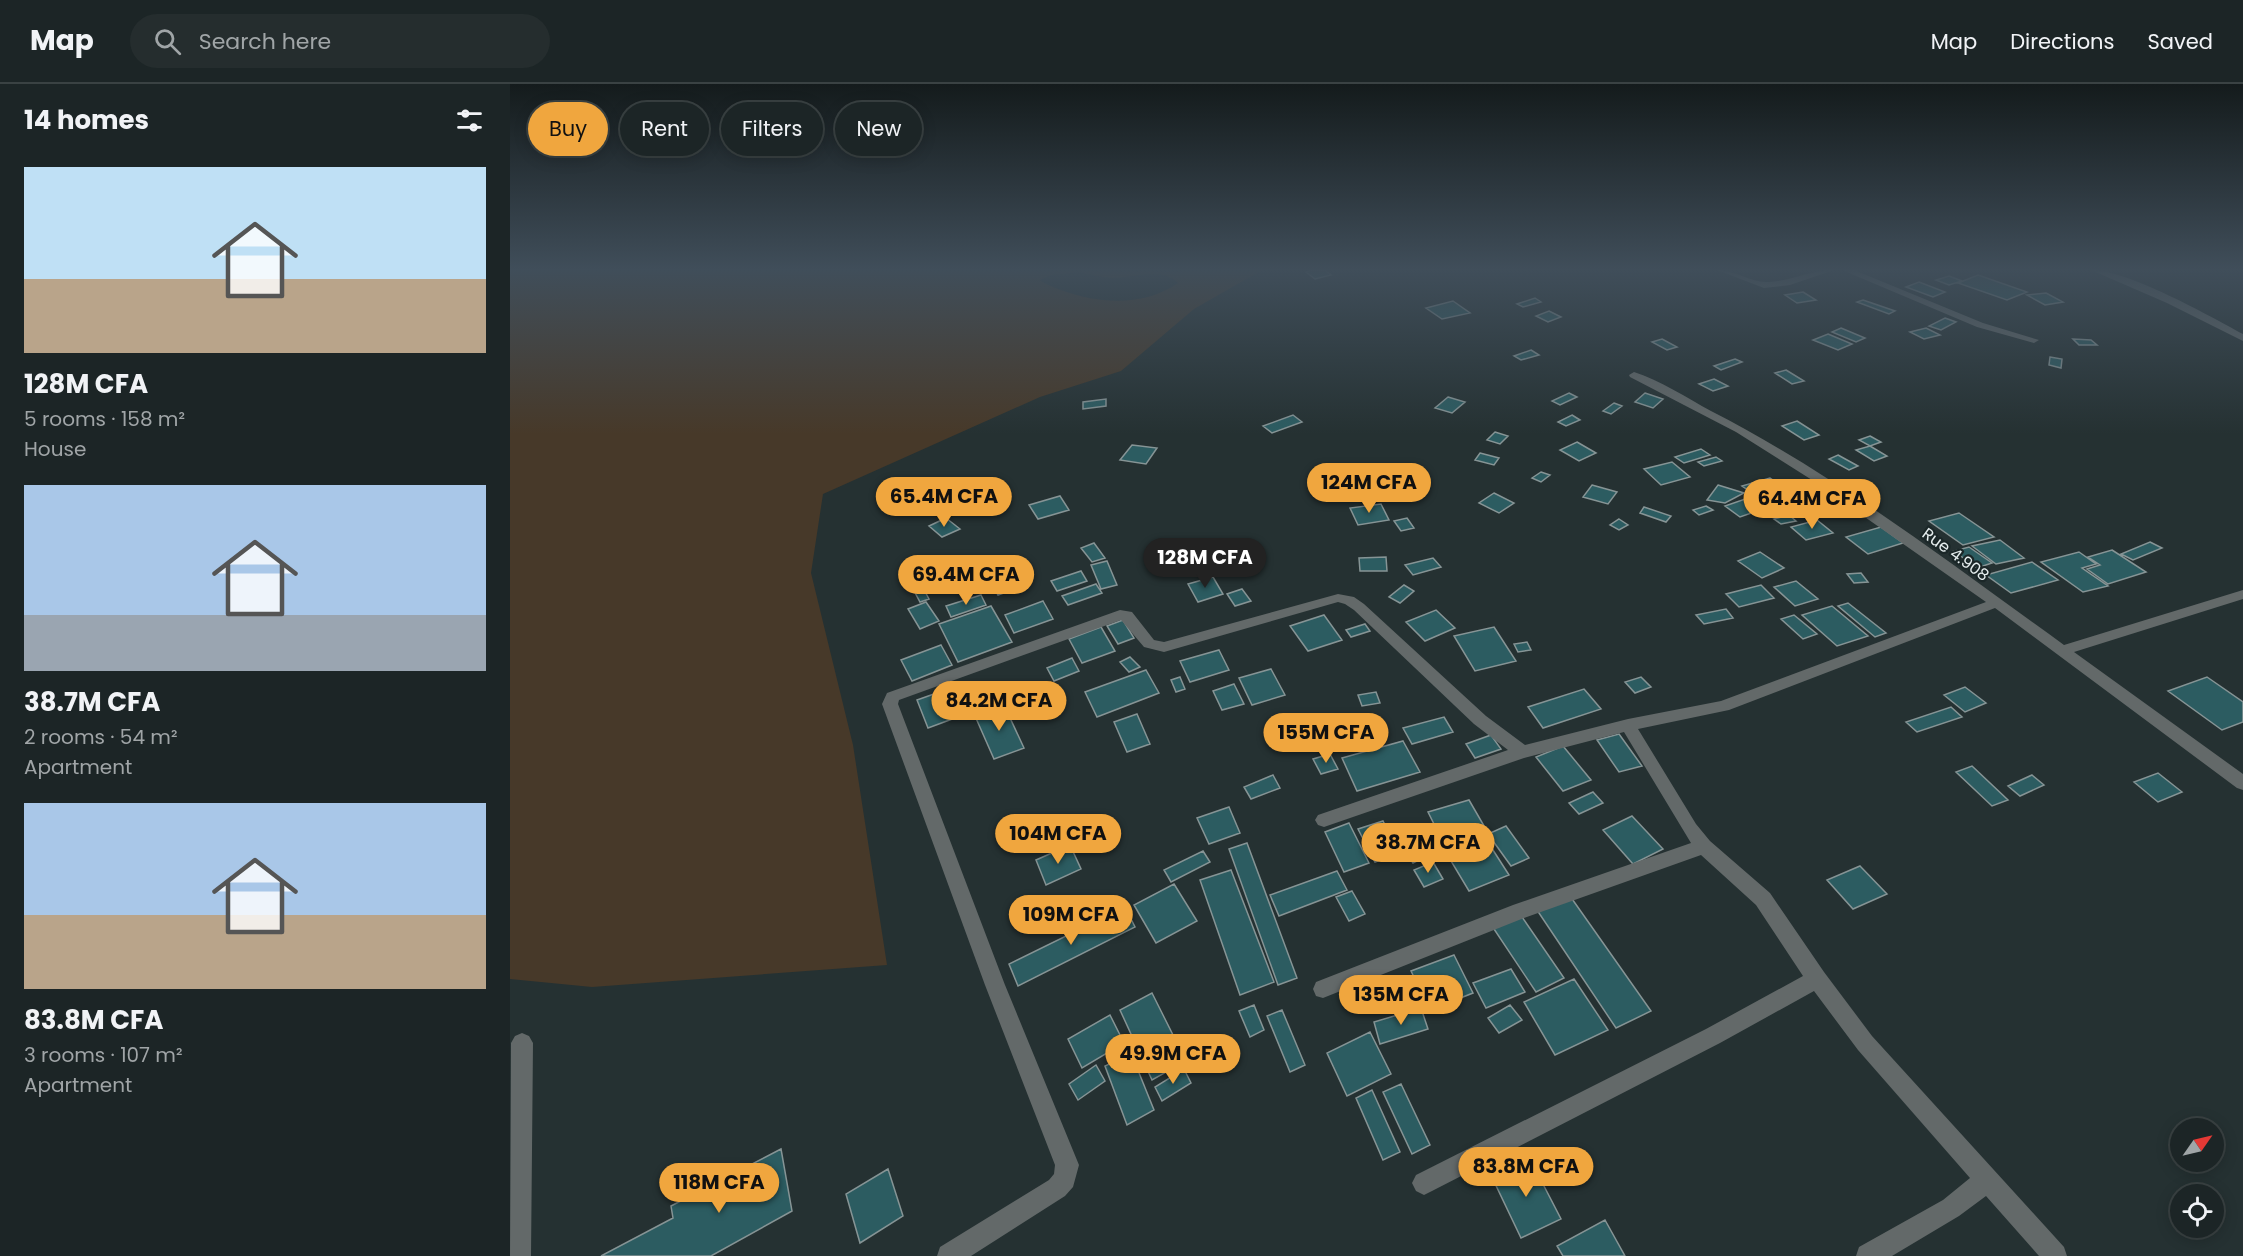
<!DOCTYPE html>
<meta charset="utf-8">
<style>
body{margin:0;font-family:Poppins,sans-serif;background:#252d2e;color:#f1f3f6;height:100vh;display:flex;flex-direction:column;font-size:22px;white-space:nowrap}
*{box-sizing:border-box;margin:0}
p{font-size:20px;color:#a0a5a7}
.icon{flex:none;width:33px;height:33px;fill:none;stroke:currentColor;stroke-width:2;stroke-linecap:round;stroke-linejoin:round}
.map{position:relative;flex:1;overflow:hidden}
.sheet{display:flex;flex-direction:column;background:#1c2526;width:510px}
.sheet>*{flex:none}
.guide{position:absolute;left:18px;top:18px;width:570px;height:54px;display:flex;gap:12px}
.needle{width:39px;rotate:56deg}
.controls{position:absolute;left:1660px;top:1034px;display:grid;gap:12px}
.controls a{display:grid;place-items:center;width:54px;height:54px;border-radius:50%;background:#1c2526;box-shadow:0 3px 15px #0003,0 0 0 2px #3a4243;font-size:30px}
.price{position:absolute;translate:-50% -51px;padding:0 14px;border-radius:21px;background:#f0a63e;color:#111;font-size:20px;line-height:39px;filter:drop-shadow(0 2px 3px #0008)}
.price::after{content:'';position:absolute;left:50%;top:36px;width:18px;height:14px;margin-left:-9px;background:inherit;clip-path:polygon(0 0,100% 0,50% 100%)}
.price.on{background:#222;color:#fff}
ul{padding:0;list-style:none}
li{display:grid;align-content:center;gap:12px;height:318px;padding:0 24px}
li span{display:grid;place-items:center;height:186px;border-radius:0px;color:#555}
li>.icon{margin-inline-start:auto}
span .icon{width:108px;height:108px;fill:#fffc;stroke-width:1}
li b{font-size:26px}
h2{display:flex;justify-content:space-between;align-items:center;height:72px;padding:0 24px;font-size:26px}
.pill{padding:0 21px;border-radius:27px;background:#1c2526;box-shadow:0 3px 15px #0003,0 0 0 2px #3a4243;font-size:21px;line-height:54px}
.pill.on{background:#f0a63e;color:#111}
header{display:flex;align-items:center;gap:36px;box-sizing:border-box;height:84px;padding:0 30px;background:#1c2526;border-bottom:2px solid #3a4243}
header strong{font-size:28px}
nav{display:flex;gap:33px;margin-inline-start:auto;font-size:21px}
.search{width:420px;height:54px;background:#252d2e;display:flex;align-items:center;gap:15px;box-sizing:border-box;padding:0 21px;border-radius:33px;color:#a0a5a7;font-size:22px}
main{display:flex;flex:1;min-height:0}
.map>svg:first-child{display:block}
.green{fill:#473929;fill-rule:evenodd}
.building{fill:#2c5c61;stroke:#869495;stroke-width:1.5}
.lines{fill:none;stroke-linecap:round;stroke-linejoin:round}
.street{fill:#636969;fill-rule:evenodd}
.labels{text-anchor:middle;stroke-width:4.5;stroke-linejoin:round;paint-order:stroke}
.street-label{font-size:16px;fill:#e5edee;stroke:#1b2728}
</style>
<header>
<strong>Map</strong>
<div class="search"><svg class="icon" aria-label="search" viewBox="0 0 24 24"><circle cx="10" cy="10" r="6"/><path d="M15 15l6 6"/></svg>Search here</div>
<nav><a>Map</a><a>Directions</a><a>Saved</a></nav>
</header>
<main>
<section class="sheet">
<h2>14 homes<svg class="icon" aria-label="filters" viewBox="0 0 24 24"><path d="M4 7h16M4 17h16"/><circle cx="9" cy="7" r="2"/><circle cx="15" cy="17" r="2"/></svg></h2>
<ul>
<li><span style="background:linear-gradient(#bfe0f5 60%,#b9a48a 0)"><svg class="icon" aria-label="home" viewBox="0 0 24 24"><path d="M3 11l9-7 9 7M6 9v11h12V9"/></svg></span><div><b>128M CFA</b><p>5 rooms · 158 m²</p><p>House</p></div></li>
<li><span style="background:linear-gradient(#a9c7e8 70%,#9aa5b1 0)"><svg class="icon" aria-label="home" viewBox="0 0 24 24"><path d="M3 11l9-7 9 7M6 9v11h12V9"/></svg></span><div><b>38.7M CFA</b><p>2 rooms · 54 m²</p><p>Apartment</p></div></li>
<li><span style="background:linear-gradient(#a9c7e8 60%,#b9a48a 0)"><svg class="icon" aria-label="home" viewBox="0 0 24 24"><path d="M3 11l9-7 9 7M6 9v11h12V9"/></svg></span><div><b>83.8M CFA</b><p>3 rooms · 107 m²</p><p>Apartment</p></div></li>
</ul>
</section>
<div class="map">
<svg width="1733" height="1172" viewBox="0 0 1733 1172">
<rect width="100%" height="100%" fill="#253132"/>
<path class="green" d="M0,186L661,188L752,186L684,225L611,287L530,313L313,410L301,489L343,661L377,881L82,903L0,895ZM569,188C580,190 591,193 602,194C622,194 653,182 668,199C633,223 589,220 551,206C544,203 536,201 530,196L541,191Z"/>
<path class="building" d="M802,186H815L821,191L805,195L796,188Z
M1468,191L1517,208L1497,216L1448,199Z
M1439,192L1452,197L1439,201L1426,196Z
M1409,198L1435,208L1423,213L1396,203Z
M1293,208L1306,216L1287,219L1275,211Z
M1536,209L1553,218L1535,221L1517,211Z
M1025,214L1031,218L1013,223L1007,220Z
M1353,216L1385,227L1379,230L1347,218Z
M943,217L960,229L932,235L916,224Z
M1039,227L1051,233L1038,238L1026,232Z
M1435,234L1446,238L1431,246L1419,242Z
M1331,244L1355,254L1346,258L1322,248Z
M1416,244L1430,251L1414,255L1400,248Z
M1318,250L1342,260L1328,266L1303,256Z
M1152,255L1167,263L1157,266L1142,258Z
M1563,255L1581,256L1587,261H1569Z
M1021,266L1029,271L1011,276L1004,272Z
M1540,273L1552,275L1551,284L1539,281Z
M1225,275L1232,278L1211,286L1204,282Z
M1276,286L1294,297L1282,300L1265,289Z
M1204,295L1218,302L1203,307L1189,300Z
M1059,309L1067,313L1050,321L1042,317Z
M1135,309L1153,315L1143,324L1125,318Z
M938,313L955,318L942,329L925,324Z
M596,315V322L573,325V318Z
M1104,319L1112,322L1101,330L1093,327Z
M783,331L792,338L762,349L753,342Z
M1062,331L1070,336L1056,342L1048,338Z
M1287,337L1309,351L1294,356L1272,342Z
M985,348L998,352L990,360L977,356Z
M1360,352L1371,358L1360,362L1349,356Z
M1067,358L1086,369L1069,377L1050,366Z
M622,361L647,364L636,380L610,376Z
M1360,362L1377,372L1364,377L1346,366Z
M1191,365L1200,371L1174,379L1165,373Z
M970,369L989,374L984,381L965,376Z
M1328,371L1348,382L1339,386L1319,375Z
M1206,373L1212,377L1194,382L1188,378Z
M1162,378L1180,393L1151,401L1134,385Z
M1031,388L1040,391L1031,398L1022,394Z
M1260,394L1273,403L1245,411L1232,402Z
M1082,401L1107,408L1098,420L1073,413Z
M1208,401L1234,409L1215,419L1197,416Z
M458,405L465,413L451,418L444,410Z
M984,409L1004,419L989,429L969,419Z
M550,412L559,426L528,435L519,421Z
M396,413L399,418L381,424L378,418Z
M1238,414L1253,425L1230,433L1215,422Z
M871,420L879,436L848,441L840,424Z
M1196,422L1203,426L1189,431L1183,426Z
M1134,423L1161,432L1156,438L1130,429Z
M1449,429L1484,453L1453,461L1419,437Z
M1279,431L1286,437L1271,440L1264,435Z
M436,434L450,445L432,453L419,442Z
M897,434L904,444L891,447L884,437Z
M1109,435L1118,441L1109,446L1100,441Z
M1307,436L1323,449L1296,456L1281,443Z
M1371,443L1393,459L1358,470L1336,453Z
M1490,456L1514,474L1486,480L1462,462Z
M1640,458L1652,464L1623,476L1611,470Z
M584,459L595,474L582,478L571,464Z
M1459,463L1482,479L1467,484L1444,467Z
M1602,466L1636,488L1598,500L1577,485L1590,481L1578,473Z
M1250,468L1274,484L1252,494L1228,477Z
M1569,468L1586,480L1572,484L1598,502L1573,508L1531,478Z
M876,473L877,487H850L849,474Z
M923,474L931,483L903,491L895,481Z
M483,476L495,491L475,499L463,484Z
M597,477L607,501L591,505L581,481Z
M1522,478L1548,496L1501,509L1476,491Z
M571,487L577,497L547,507L541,497Z
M1351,489L1358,498L1344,499L1337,490Z
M514,492L519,500L488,511L483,502Z
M703,493L713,510L688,518L678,500Z
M1286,497L1308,515L1285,522L1264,503Z
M411,500L419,515L410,518L402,503Z
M586,500L592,509L558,521L552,512Z
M894,501L904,507L890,519L879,513Z
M1251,501L1264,514L1229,523L1216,510Z
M732,505L741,517L725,522L717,510Z
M471,511L476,521L441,533L436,522Z
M533,517L543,535L504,549L495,531Z
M416,518L429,537L410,545L398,525Z
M1338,519L1376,549L1365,553L1328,522Z
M481,522L502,558L448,578L429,540Z
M1322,522L1358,552L1327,562L1292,531Z
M1216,525L1223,534L1194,540L1186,531Z
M926,526L945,544L915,557L896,538Z
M814,531L832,556L798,567L780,542Z
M1284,531L1307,550L1293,555L1271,535Z
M613,536L624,554L608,560L597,542Z
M855,540L860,547L841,553L836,546Z
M591,543L605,567L572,579L559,555Z
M984,543L1006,577L965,587L944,552Z
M1017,558L1021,566L1008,568L1004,560Z
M431,561L442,581L402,597L391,576Z
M709,566L719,586L680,598L670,577Z
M620,573L630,583L619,588L610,578Z
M562,574L569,587L544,597L537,584Z
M761,585L775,611L742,621L729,594Z
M636,586L649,609L587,633L575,608Z
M670,593L675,605L666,608L661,596Z
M1131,593L1141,603L1125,609L1115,598Z
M1697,593L1733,618V638L1712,646L1658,607Z
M724,600L734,620L712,626L703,607Z
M1455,603L1476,619L1455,628L1434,611Z
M441,604L453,631L418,644L407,616Z
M1074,605L1091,625L1033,644L1018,623Z
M866,608L870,619L852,622L848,611Z
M494,621L514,664L484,675L465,632Z
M1441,623L1452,633L1407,648L1396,638Z
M627,630L640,660L617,668L604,638Z
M934,633L943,648L902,660L893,644Z
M1109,650L1132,682L1109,688L1087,656Z
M981,651L991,665L965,674L956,660Z
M893,657L910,688L847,707L832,674Z
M1053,662L1081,696L1053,707L1026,673Z
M820,670L828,685L811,690L803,675Z
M1462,682L1498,716L1482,722L1446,688Z
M1648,689L1672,708L1648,718L1624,698Z
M763,691L770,704L741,715L734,703Z
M1522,691L1534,701L1510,712L1498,702Z
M1083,708L1093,719L1069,730L1059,719Z
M959,716L977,747L934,760L918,728Z
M719,723L730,749L699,760L687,734Z
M1122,732L1153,765L1123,780L1093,746Z
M873,737L890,769L865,778L848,745Z
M839,739L859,779L834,788L815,748Z
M996,742L1019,774L1001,782L978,750Z
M906,745L923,769L903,779L886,754Z
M974,752L999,791L959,807L935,767Z
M737,759L787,894L768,901L719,765Z
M560,761L571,785L536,801L526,776Z
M693,767L700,778L661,798L654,786Z
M923,778L933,795L914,803L904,786Z
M1350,782L1377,810L1343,825L1317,796Z
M721,786L764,898L730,911L690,796Z
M827,787L837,806L769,832L760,811Z
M664,800L687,837L646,859L624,821Z
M842,807L855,830L839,837L826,813Z
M1060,812L1141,927L1106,944L1027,826Z
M615,823L625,843L508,902L499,880Z
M1010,830L1054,894L1026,908L982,842Z
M944,871L963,909L920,926L901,887Z
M1001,885L1015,908L976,924L963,899Z
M1064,895L1098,946L1045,971L1014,918Z
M642,909L676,977L642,996L610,926Z
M744,921L754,946L740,953L729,927Z
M1000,921L1012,936L989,949L978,934Z
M911,924L918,945L870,960L864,938Z
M772,926L795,981L780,988L757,932Z
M600,931L614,959L572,984L558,955Z
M860,948L881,990L837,1012L817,969Z
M621,969L644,1026L617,1041L595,982Z
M586,981L595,997L568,1016L559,1000Z
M674,985L681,999L652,1017L645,1003Z
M891,1000L920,1061L902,1070L873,1008Z
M862,1006L890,1068L873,1076L846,1014Z
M271,1065L282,1127L201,1172H91L163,1134L161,1122Z
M1019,1073L1051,1135L1011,1154L981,1091Z
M378,1085L393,1132L350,1159L336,1110Z
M1095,1136L1115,1172H1053L1047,1162Z"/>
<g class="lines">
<path class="street" d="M1207,186C1225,186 1242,199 1258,198C1281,197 1301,186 1324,186L1280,201L1254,204Z
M1332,186H1344L1473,239L1529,256L1524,259L1467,243Z
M1581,186C1618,186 1698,231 1733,250V257L1657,219Z
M1124,288C1150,296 1177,314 1201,327C1326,391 1440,479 1554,561L1733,506V515L1564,568L1733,690V706L1727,704L1485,524L1219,626L1128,645L1186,740L1200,757L1260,809L1314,888L1362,952L1554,1163L1557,1172H1529L1476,1112L1449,1132L1382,1172H1346L1349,1163L1433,1116L1460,1094L1348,966L1304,907L1210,959L922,1107L914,1111L906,1107L902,1099L906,1091L1196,945L1293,892L1246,821L1191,771L1014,834L813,914L806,912L803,905L806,898L1003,821L1181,759L1114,648L1014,674L814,743L808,741L805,736L808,731L998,666L964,640L844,526L835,520L828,518L654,568L634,563L611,536L389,616L388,620L495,901L569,1081L563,1103L555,1112L461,1172H427L430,1163L539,1096L544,1090L545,1081L475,901L372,620L377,609L610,526L622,528L644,556L654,558L828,510L844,513L854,520L976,632L1015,661L1118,635L1211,617L1476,518L1302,396L1226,348L1120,293L1119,291Z
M12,949L19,952L23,959L21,1172H0L1,959L5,952Z"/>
</g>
<linearGradient id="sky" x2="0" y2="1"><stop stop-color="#141b1c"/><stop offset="0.53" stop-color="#404e5a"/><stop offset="1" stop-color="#404e5a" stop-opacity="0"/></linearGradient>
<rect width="1733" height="350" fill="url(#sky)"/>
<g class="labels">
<g class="street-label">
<text transform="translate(1446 470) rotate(36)" y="6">Rue 4.908</text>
</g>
</g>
</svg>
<div class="controls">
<a><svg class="needle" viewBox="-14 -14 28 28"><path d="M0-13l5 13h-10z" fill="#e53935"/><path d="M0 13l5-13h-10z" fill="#a0a5a7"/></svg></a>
<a><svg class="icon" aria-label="locate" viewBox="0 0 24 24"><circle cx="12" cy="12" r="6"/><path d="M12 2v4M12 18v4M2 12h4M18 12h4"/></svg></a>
</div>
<b class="price" style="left:859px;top:430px">124M CFA</b>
<b class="price" style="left:434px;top:444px">65.4M CFA</b>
<b class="price" style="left:1302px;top:446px">64.4M CFA</b>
<b class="price on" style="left:695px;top:505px">128M CFA</b>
<b class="price" style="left:456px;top:522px">69.4M CFA</b>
<b class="price" style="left:489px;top:648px">84.2M CFA</b>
<b class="price" style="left:816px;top:680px">155M CFA</b>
<b class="price" style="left:548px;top:781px">104M CFA</b>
<b class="price" style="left:918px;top:790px">38.7M CFA</b>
<b class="price" style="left:561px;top:862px">109M CFA</b>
<b class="price" style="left:891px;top:942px">135M CFA</b>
<b class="price" style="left:663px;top:1001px">49.9M CFA</b>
<b class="price" style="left:1016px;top:1114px">83.8M CFA</b>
<b class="price" style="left:209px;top:1130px">118M CFA</b>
<div class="guide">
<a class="pill on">Buy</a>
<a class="pill">Rent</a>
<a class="pill">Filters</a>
<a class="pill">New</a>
</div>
</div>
</main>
